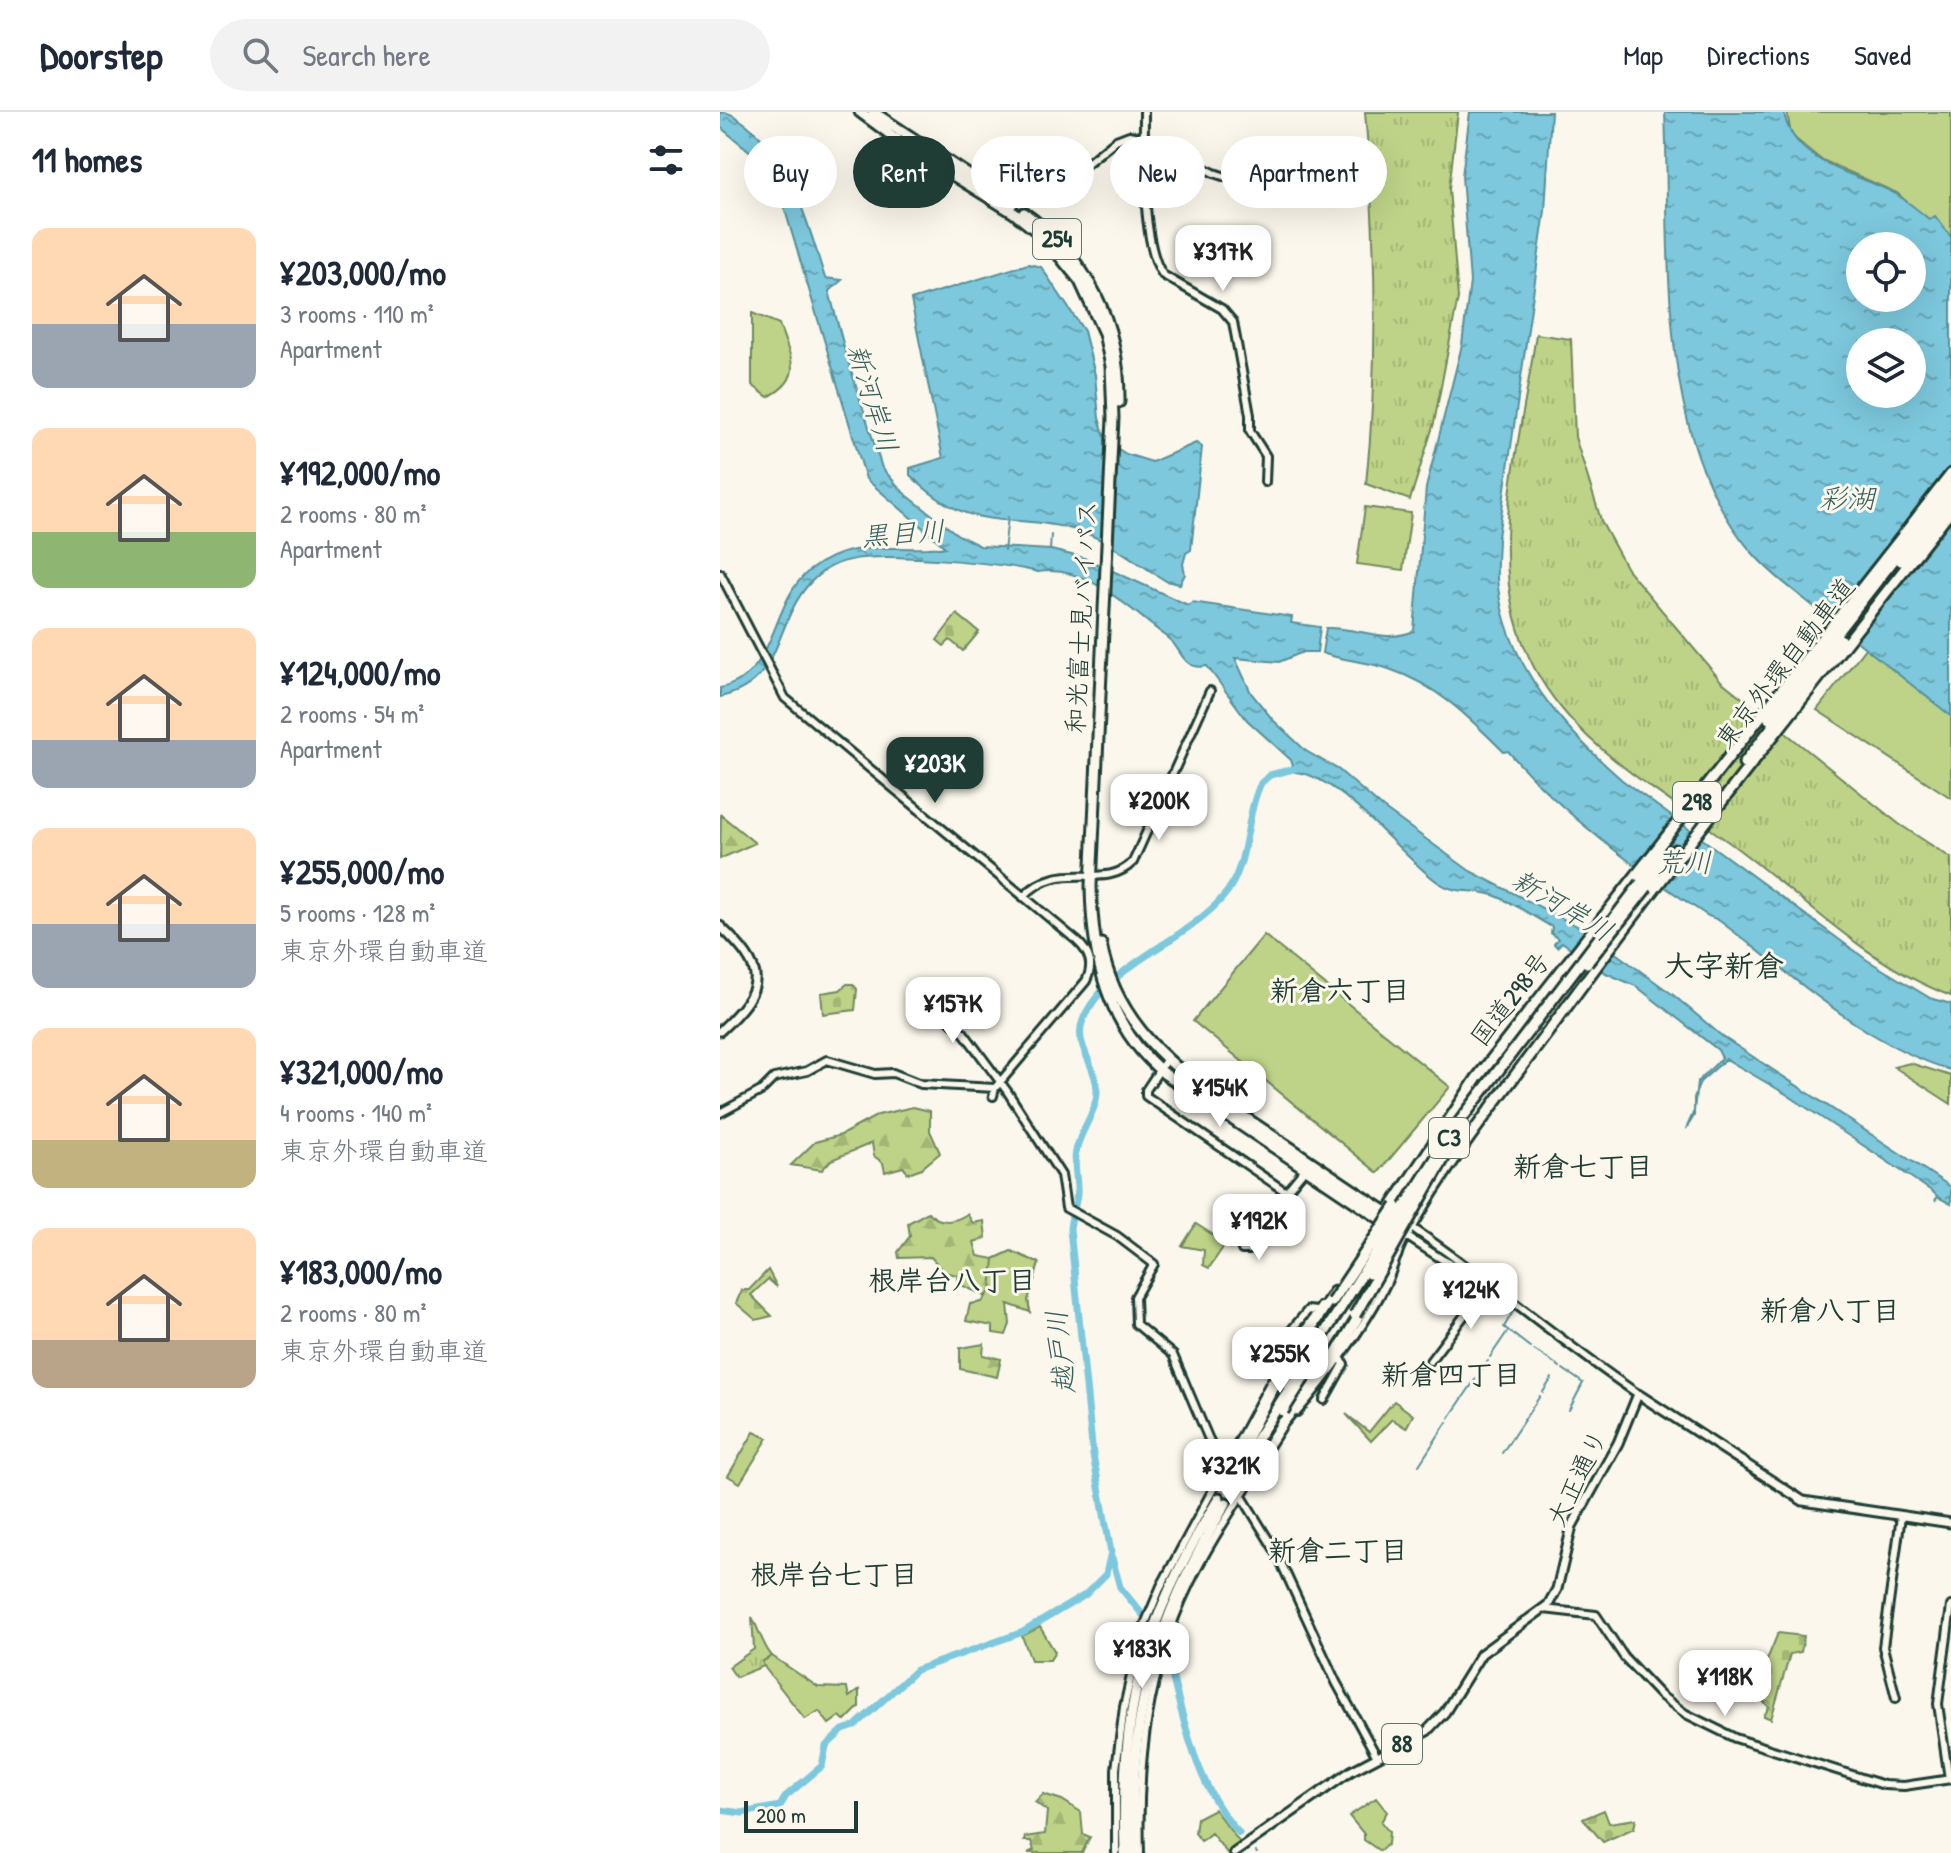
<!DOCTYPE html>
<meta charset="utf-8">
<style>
body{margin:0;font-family:"Patrick Hand","Klee One",sans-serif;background:#f2f2f3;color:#1f2937;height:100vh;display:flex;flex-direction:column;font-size:30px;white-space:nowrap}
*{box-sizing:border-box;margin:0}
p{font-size:26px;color:#747a83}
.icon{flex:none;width:44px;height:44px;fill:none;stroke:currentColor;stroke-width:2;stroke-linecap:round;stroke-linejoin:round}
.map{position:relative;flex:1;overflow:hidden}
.panel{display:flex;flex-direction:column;background:#fff;width:720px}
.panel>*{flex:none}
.hud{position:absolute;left:24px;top:24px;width:760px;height:72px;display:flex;gap:16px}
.controls{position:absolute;left:1126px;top:120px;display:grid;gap:16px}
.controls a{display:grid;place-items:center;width:80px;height:80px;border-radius:50%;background:#fff;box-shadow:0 8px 32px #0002;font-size:40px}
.scale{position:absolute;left:24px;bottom:20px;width:114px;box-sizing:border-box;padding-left:8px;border:4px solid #1f3d34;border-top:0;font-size:22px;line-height:28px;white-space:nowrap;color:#1f3d34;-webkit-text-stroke:6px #fbf7ec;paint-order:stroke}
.price{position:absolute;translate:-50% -68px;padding:0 18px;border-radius:16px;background:#fff;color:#222;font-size:26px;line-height:52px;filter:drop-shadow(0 2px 4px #0008)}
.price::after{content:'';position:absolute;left:50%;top:48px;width:24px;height:18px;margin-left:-12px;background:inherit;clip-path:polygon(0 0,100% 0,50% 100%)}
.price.current{background:#1f3d34;color:#fff}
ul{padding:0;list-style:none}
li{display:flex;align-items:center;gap:24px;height:200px;padding:0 32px}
li span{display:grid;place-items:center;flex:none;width:224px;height:160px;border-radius:16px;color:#555}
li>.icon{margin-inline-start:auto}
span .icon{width:96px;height:96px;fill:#fffc;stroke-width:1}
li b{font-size:34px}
h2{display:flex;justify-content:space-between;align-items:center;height:96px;padding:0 32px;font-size:34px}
.chip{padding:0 28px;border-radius:36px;background:#fff;box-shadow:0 8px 32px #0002;font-size:28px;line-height:72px}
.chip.current{background:#1f3d34;color:#fff}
header{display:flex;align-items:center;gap:48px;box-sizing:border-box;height:112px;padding:0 40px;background:#fff;border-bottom:2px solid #e0e1e3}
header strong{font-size:38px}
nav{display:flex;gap:44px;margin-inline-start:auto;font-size:28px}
.search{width:560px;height:72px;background:#f2f2f3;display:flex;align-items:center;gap:20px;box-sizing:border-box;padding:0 28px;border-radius:44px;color:#747a83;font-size:30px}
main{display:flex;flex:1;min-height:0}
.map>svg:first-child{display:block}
.grass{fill:url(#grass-tufts);stroke:#6e885e;stroke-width:2}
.forest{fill:url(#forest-firs);stroke:#6e885e;stroke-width:2}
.cemetery{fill:url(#cemetery-stones);stroke:#6e885e;stroke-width:2}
.green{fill:#bed388;stroke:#6e885e;stroke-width:2}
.water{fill:url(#water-ripples);stroke:#579099;stroke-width:2;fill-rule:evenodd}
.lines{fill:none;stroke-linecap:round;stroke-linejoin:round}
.stream{stroke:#579099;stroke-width:2}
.river{stroke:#7dc8dd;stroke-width:7}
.highway-tunnel{stroke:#cfd2c7;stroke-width:9;stroke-dasharray:9 4.5;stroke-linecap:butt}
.secondary-casing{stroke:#1f3d34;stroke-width:12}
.primary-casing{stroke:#1f3d34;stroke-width:13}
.highway-casing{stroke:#1f3d34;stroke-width:15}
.secondary{stroke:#fbf7ec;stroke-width:6}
.primary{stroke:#fbf7ec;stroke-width:7}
.highway{stroke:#fbf7ec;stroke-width:9}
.highway-bridge-casing{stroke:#1f3d34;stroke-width:15;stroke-linecap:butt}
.highway-bridge{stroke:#fbf7ec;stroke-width:9}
.labels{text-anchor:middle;stroke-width:6;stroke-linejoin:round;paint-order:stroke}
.shield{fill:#fbf7ec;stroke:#61756b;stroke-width:2}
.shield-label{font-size:24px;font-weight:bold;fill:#1f3d34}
.street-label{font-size:26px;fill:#1f3d34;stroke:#fbf7ec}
.water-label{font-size:28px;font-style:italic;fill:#36605e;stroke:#fbf7ec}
.neighbourhood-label{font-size:28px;font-weight:bold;fill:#1f3d34;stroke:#fbf7ec}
.quarter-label{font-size:30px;font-weight:bold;fill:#1f3d34;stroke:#fbf7ec}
</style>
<header>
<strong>Doorstep</strong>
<div class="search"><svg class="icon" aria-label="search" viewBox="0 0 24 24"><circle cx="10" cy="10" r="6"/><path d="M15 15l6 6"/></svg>Search here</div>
<nav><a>Map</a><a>Directions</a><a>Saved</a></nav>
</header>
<main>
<section class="panel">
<h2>11 homes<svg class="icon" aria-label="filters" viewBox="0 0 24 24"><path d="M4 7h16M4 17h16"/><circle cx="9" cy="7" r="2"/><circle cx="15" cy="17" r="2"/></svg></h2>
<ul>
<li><span style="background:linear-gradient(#ffd9b3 60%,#9aa5b1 0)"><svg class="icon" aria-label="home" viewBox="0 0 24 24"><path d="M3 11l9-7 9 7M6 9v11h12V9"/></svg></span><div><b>¥203,000/mo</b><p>3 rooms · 110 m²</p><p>Apartment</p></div></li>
<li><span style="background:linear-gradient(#ffd9b3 65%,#8fb573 0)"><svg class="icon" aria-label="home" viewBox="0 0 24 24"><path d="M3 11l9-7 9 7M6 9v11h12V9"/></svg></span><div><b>¥192,000/mo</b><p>2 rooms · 80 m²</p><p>Apartment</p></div></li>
<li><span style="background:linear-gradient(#ffd9b3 70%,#9aa5b1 0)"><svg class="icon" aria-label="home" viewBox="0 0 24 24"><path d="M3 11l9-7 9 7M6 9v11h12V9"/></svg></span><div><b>¥124,000/mo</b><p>2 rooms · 54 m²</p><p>Apartment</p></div></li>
<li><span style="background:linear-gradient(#ffd9b3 60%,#9aa5b1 0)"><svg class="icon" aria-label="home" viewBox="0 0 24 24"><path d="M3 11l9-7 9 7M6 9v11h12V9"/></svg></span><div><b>¥255,000/mo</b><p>5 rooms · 128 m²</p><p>東京外環自動車道</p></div></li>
<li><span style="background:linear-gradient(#ffd9b3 70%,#c2b280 0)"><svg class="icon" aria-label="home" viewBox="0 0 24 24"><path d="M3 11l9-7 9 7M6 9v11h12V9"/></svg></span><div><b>¥321,000/mo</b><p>4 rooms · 140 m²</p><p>東京外環自動車道</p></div></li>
<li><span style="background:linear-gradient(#ffd9b3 70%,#b9a48a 0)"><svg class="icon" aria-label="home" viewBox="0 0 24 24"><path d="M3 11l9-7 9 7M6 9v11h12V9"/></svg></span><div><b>¥183,000/mo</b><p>2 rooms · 80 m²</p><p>東京外環自動車道</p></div></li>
</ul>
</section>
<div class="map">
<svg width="1231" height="1741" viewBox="0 0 1231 1741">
<defs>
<pattern id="grass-tufts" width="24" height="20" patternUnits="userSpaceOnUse" patternTransform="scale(2)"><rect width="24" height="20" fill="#bed388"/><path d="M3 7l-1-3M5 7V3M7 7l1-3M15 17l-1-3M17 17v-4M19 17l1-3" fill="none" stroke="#a3b676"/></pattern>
<pattern id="forest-firs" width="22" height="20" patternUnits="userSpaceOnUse" patternTransform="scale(2)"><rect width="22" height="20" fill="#bed388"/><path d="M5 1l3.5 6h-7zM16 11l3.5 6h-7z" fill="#a3b676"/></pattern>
<pattern id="cemetery-stones" width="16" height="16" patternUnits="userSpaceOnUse" patternTransform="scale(2)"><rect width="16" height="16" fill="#bed388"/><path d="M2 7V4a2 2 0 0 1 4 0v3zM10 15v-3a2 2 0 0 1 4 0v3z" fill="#a3b676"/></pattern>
<pattern id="water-ripples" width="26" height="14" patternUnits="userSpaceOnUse" patternTransform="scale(2)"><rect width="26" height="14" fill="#7dc8dd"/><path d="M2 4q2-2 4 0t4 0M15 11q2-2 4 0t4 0" fill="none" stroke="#66a4b4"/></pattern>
</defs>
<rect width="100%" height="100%" fill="#fbf7ec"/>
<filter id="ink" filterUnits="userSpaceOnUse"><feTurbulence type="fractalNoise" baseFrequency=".0125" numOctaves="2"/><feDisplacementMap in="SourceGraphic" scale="16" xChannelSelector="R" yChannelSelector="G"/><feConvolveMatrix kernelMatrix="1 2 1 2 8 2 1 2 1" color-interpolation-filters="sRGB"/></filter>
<g filter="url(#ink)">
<path class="grass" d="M645,0H738L729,77L738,186L714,311L690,388L646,372C659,249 656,123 645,0Z
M816,222L851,227L855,325L882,411L907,457L1001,569L1179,712L1231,746V884C1149,853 1087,789 1018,737C971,702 921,672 877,633C740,512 794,378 816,222Z
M32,1505C39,1518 44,1536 52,1544L43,1549L44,1554L16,1565L9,1555L34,1537Z"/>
<path class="forest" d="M1,703L35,731L0,747Z
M193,995L210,999V1019L220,1041L202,1056L188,1061L183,1055L165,1060L163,1051L154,1044L152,1031L111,1048L102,1058L71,1053L95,1030L121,1023L158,1003Z
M208,1100C219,1112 234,1111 247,1102L253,1111L264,1109L266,1126L254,1130L258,1144L274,1147L291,1139L319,1151L308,1188L310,1200L273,1181L265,1184L237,1171V1163L224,1160L211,1145L179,1146L178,1140L190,1124L188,1111Z
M264,1232L263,1243L281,1247L277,1265L240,1257V1236Z
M323,1682L342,1688L361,1700L363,1722L370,1725L362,1741H308L314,1738L311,1729H304L305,1725L325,1722L327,1699L315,1690Z"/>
<path class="cemetery" d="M237,502L259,520L243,539L230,528L224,534L217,528Z
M127,872H133L137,877L135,898L103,902L101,881L120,878Z
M48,1158L57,1175L48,1167L31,1183L52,1204L36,1208L16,1191L22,1178H29Z
M1058,1521L1084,1524L1081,1540L1070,1542L1051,1607L1044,1604L1049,1595L1040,1586V1565Z
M884,1698L889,1711L916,1707L914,1716L883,1730L863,1707Z"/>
<path class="green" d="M1067,0H1231V130L1177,81L1100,47L1071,23Z
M32,201L59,212C70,246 86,265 48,285L32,273Z
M645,395L691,401L683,458L637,452Z
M1231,426V686L1097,598Z
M544,823L730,975L658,1061L473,909Z
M1190,951L1231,964V992L1174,955Z
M476,1112L506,1131L489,1156L483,1153L484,1138L462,1134Z
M291,1139L319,1151L308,1188L310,1200L288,1192L290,1212L286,1223L273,1221V1214L246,1209L250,1192L262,1190L271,1178L274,1147Z
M674,1289L693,1303L686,1316L672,1307L651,1329L626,1302L649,1320Z
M34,1320L48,1326L20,1371L8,1364Z
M320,1515L335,1540L330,1548H311L302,1524Z
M52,1544L98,1575L127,1576L129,1585L139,1578V1595L125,1609L120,1604L109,1612L99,1599L85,1607L45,1556L42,1550Z
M656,1686L667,1700L661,1710L669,1720L668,1732L660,1739L644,1728V1722L629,1704Z
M494,1697L520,1731L507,1741L491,1721L481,1729L475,1721L477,1706Z"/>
<path class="water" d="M0,0C12,0 17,6 27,13C74,52 87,110 105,166L122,168L109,179L128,250H131L129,252L162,356L184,381L238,423L260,434L331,438L364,446L468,493L472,490L572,505L571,511L600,515L597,540H583L559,550L515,546L531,581L553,608L586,639L619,658L663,696L750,759L861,816L952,882L1003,925L1231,1075V1092L1218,1085L1215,1089L1217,1084L1213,1080L1066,982L1006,947L980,970L974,986V1004L966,1017L974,999L977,970L1002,946L998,938L916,874L886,861L842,830L837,835L834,832L838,827L831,821L832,815C812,804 793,790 773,783C754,776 737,783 719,771C680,745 623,664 575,660L571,648L527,608L487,554C461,559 462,535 446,524C410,498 367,451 318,460C283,451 163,440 130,448C114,451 100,460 89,472C53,512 64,571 0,585V576C59,563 49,490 90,458C129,428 162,438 208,436C215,435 220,437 225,435L146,367L62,88L38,46L0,15Z
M750,0H831L825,99L778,425C778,441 775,459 778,475C788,555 844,617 902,668L1147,848L1210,886L1231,892V958C1144,932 1072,863 1001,810C997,806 990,806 985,802C915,756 843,703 788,639L784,640C749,605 717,573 669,557C647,549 624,549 602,541L606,516C638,515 664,532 694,519L706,376L742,233L750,170L742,64Z
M945,0H1064C1072,51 1134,60 1174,81C1186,88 1198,98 1209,107L1215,104L1231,125V604C1188,570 1145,536 1103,502C1079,482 1050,462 1030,438C934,324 951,141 945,0ZM1140,134H1192V186H1140ZM1140,230H1192V282H1140Z
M308,152L321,155L364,219L375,263L379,306L386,329L406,342L432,350L476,331L482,335L471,438L466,441L463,452L465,462L460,472L446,469C418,452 388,427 356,418C282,398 255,426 190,363V356L223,346L191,188Z"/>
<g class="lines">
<path class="stream" d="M330,438L331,423
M284,439L288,405
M784,1188L795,1196L784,1215L811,1236
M814,1238L840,1255
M770,1245L787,1220
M843,1257L863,1271L849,1298
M823,1280L832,1266
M729,1306L768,1249
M782,1341L820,1284
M699,1353L727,1310
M536,1740L537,1741"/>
<path class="river" d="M392,1446L400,1475L422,1502
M448,1547C463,1605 476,1676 519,1721
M0,1698L22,1701L60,1694L66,1684L102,1654L106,1634L123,1618L135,1614L196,1558L303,1520L365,1483L386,1462L391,1440L373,1343L350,1117C351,1105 356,1094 357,1082C358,1068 353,1053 356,1039C360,1018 378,999 377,977C376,952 353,932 363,908C384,855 467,828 503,785C530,754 524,706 541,671L550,663L581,655"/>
<path class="highway-tunnel" d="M497,1384L518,1343
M506,1391L530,1350"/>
<defs>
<path id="secondary" d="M424,0C424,38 421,133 443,163L502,197L513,210L530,303V319L546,344L545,370
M289,93L295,85L344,70L396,28L409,23L424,26L494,61L561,84
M0,461L65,586L357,829C370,841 374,853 366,869L275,976L273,984
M303,785C341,744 382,781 413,750L490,579
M200,881L244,921L287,979L341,1063L346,1096L397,1124L434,1152L415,1185L416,1212L453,1243L493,1337L556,1440L616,1570L657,1645
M446,948L426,978V984L566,1080
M0,1001L41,979L54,966L87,959L107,948L155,962L173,961L201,972L275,976
M691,1115C769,1167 839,1229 918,1282
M522,1138H530L566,1080L585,1057
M554,1239L588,1198L596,1199
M710,1249L769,1171
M604,1288L624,1252L620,1245
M577,1300C607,1266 647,1211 667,1170C674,1155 677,1139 686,1124L723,1148L767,1169
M824,1497L876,1503L904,1545L940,1583L966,1602L1015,1626L1164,1673L1184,1674L1231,1667
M1176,1586L1163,1535L1181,1404
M1229,1667L1218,1592L1231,1494
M396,1741V1657L404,1595L420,1524L441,1474L550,1271L601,1194
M420,1741C417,1648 428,1558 469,1473C489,1431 516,1392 541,1352"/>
<path id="primary" d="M0,814C46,858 48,874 0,919
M514,1741L631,1659L707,1619L725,1600L761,1542L828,1493L837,1477L852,1414L898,1331L918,1282L1083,1389L1231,1411"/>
<path id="highway" d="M140,0L186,34L294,101L324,125L360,169L384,221L391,254L393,306L371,774C372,845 387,915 445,962L686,1124C731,1044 788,974 842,901C967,730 1100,565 1231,398
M153,0L292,92
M304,101C368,146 400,212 399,290
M1181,449L1231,386
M1049,607L1231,375
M1024,651L1120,527
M921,771L944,742
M927,775L955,738
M381,832C398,927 477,973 551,1023C592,1050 633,1079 674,1105
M847,858L874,827
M668,1100L757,966L1231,362
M560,1314L606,1258L676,1143
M518,1343L551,1280L614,1180
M524,1347L557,1296
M535,1354L563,1310
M405,1741C400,1593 422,1513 499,1386
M413,1741C408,1598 434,1514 506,1391"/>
</defs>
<use href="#secondary" class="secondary-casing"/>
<use href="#primary" class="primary-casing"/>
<use href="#highway" class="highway-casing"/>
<use href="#secondary" class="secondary"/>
<use href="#primary" class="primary"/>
<use href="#highway" class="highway"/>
<defs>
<path id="highway-bridge" d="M867,851L927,775
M649,1162L699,1083
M612,1190L676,1094
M635,1203L732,1032
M557,1296L737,1013L921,771
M563,1299L590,1256"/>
</defs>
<use href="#highway-bridge" class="highway-bridge-casing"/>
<use href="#highway-bridge" class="highway-bridge"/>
</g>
</g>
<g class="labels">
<g class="shield">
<rect x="313" y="107" width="48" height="40" rx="6"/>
<rect x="953" y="670" width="48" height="40" rx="6"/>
<rect x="709" y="1006" width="40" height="40" rx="6"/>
<rect x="662" y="1612" width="40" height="40" rx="6"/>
</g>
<g class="shield-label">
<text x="337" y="135">254</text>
<text x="977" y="698">298</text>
<text x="729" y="1034">C3</text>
<text x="682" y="1640">88</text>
</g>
<g class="street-label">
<text transform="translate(361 505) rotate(-87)" y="9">和光富士見バイパス</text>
<text transform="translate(1065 551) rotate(-52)" y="9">東京外環自動車道</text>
<text transform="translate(790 887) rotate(-52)" y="9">国道298号</text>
<text transform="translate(857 1366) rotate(-64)" y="9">大正通り</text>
</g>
<g class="water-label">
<text transform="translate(153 286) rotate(73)" y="10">新河岸川</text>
<text x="1127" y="396">彩湖</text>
<text transform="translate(183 421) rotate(-4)" y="10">黒目川</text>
<text x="964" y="760">荒川</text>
<text transform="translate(843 793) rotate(31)" y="10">新河岸川</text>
<text transform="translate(340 1240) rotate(-96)" y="10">越戸川</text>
</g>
<g class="neighbourhood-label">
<text x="620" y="888">新倉六丁目</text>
<text x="863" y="1064">新倉七丁目</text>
<text x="232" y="1178">根岸台八丁目</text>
<text x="1110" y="1208">新倉八丁目</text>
<text x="731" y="1272">新倉四丁目</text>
<text x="618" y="1448">新倉二丁目</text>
<text x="114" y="1472">根岸台七丁目</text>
</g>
<g class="quarter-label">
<text x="1004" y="864">大字新倉</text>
</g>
</g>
</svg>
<div class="controls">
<a><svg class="icon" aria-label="locate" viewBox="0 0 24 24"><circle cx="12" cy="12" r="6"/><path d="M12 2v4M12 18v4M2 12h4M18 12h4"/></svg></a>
<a><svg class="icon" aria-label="layers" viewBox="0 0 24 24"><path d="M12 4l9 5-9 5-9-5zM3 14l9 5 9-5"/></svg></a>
</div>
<div class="scale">200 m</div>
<b class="price" style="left:503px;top:181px">¥317K</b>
<b class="price current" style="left:215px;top:693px">¥203K</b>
<b class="price" style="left:439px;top:730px">¥200K</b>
<b class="price" style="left:233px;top:933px">¥157K</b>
<b class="price" style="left:500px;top:1017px">¥154K</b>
<b class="price" style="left:539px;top:1150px">¥192K</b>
<b class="price" style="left:751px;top:1219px">¥124K</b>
<b class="price" style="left:560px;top:1283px">¥255K</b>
<b class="price" style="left:511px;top:1395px">¥321K</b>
<b class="price" style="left:422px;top:1578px">¥183K</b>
<b class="price" style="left:1005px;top:1606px">¥118K</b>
<div class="hud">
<a class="chip">Buy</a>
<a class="chip current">Rent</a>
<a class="chip">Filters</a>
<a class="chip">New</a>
<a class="chip">Apartment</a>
</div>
</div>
</main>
